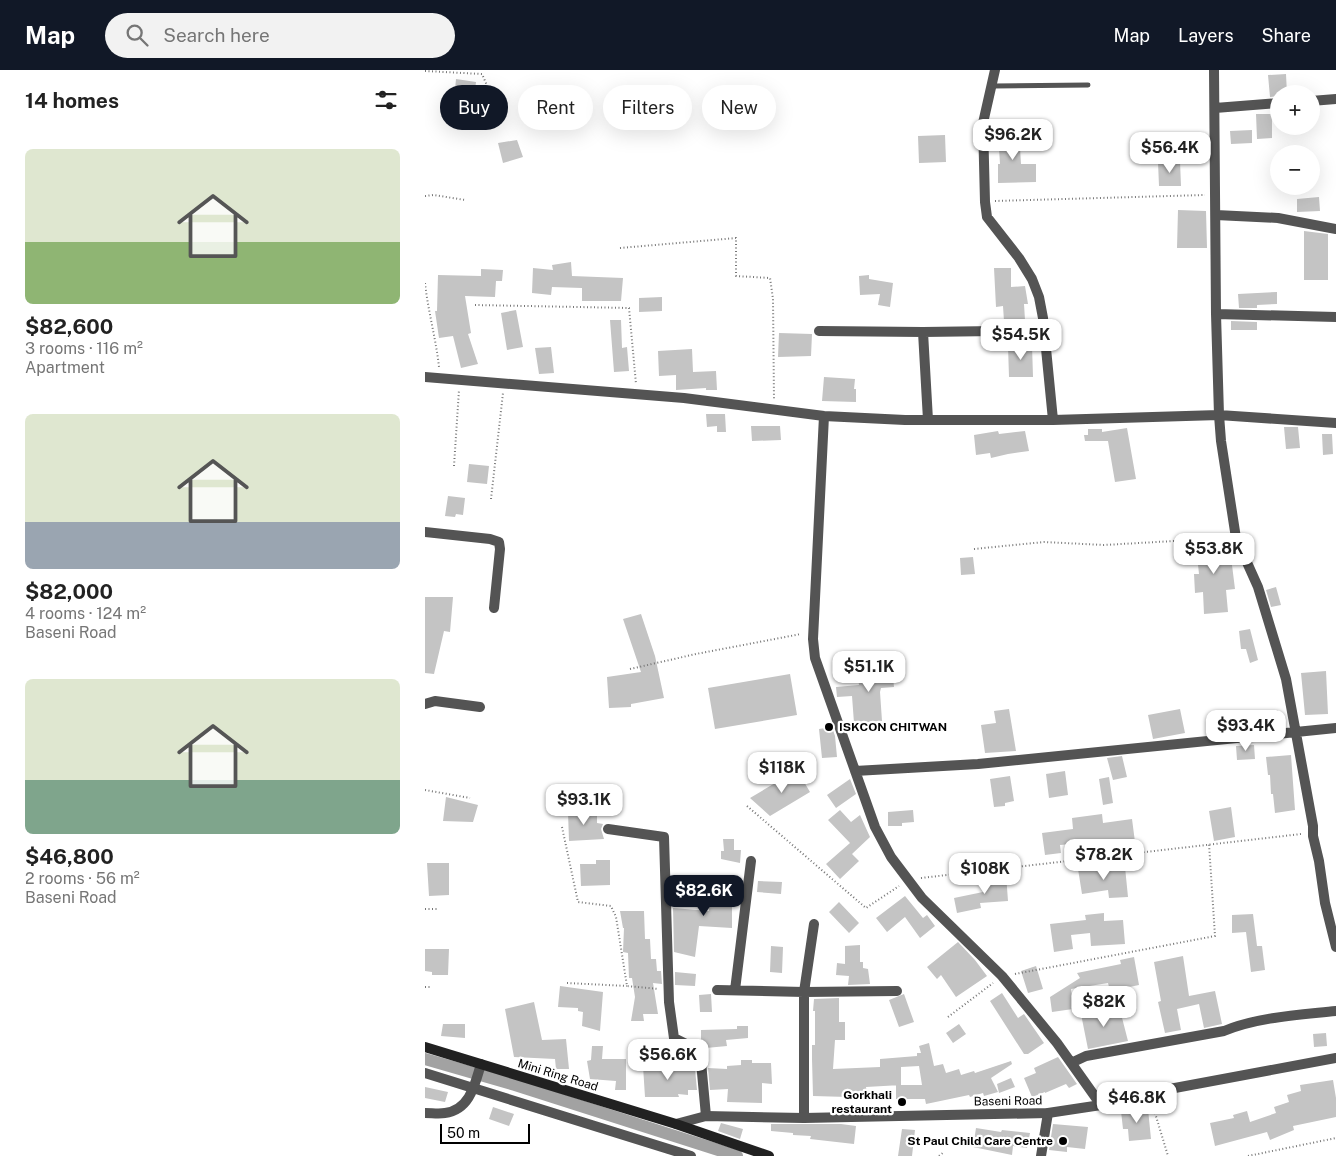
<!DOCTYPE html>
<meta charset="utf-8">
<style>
body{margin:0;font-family:"Public Sans",sans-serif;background:#f2f2f2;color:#222;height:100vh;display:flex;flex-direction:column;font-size:19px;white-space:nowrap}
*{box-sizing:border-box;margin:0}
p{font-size:16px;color:#767676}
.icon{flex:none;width:28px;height:28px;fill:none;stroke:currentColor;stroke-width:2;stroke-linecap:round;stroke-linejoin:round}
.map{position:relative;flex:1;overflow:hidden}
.side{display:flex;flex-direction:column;background:#fff;width:425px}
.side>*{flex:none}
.top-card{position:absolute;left:15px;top:15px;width:475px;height:45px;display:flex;gap:10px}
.controls{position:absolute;left:845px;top:15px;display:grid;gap:10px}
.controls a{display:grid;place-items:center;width:50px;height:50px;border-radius:50%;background:#fff;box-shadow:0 5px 20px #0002;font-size:25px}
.scale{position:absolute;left:15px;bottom:12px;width:90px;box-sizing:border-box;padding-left:5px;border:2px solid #000;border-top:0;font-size:14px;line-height:18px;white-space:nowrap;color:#000;-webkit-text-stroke:4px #fff;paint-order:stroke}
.price{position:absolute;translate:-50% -42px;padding:0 11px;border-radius:10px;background:#fff;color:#222;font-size:16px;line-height:32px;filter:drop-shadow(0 1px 2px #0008)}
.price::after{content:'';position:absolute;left:50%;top:30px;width:15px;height:11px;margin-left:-8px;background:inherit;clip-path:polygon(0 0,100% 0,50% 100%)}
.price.on{background:#111827;color:#fff}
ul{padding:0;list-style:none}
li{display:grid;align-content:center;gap:10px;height:265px;padding:0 25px}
li span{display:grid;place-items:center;height:155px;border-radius:8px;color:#555}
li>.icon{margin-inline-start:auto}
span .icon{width:90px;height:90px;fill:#fffc;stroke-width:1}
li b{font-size:21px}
h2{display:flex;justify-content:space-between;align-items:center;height:60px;padding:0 25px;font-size:21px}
.tag{padding:0 18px;border-radius:22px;background:#fff;box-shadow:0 5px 20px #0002;font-size:18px;line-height:45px}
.tag.on{background:#111827;color:#fff}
header{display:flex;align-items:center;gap:30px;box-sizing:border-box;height:70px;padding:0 25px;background:#111827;color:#fff}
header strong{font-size:24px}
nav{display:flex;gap:28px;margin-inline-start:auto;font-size:18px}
.search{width:350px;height:45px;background:#f2f2f2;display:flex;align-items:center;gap:12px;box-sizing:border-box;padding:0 18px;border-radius:28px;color:#767676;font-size:19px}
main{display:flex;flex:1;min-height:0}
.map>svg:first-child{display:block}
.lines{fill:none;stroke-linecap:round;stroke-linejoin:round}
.canal{stroke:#a2a2a2;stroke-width:12}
.building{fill:#c4c4c4}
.path{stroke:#767676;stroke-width:2;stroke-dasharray:1 2.5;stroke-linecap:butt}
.service{stroke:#545454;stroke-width:5}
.minor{stroke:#545454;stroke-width:10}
.tertiary{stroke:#545454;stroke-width:10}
.secondary{stroke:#212121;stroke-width:10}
.poi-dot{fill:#000;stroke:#fff;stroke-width:2}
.labels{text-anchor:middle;stroke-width:4.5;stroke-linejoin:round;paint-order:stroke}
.poi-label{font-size:12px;font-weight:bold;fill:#000;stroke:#fff;text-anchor:end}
.street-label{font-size:12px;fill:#000;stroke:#fff}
</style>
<header>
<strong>Map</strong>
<div class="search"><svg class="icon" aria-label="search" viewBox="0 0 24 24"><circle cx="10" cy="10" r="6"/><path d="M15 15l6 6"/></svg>Search here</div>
<nav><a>Map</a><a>Layers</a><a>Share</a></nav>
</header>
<main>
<section class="side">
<h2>14 homes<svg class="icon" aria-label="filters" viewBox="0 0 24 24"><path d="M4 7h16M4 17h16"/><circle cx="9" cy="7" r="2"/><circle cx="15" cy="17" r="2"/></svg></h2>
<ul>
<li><span style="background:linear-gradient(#dfe7d0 60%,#8fb573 0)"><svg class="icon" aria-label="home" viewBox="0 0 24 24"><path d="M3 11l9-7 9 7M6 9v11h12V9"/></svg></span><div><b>$82,600</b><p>3 rooms · 116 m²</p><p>Apartment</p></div></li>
<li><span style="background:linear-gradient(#dfe7d0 70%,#9aa5b1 0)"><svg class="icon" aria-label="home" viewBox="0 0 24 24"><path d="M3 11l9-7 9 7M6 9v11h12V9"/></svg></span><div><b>$82,000</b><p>4 rooms · 124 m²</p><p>Baseni Road</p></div></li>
<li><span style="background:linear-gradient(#dfe7d0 65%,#7fa58c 0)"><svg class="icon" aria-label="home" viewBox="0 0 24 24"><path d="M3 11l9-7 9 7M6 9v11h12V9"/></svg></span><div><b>$46,800</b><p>2 rooms · 56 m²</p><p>Baseni Road</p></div></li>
</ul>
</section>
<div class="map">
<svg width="911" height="1086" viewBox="0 0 911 1086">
<rect width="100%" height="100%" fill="#fff"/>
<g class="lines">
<path class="canal" d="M0,989L90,1015L312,1086"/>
</g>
<path class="building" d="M861,4L862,24H854V26L845,27L843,5Z
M31,9L51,12L45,57L27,52Z
M831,44H847V68L832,69Z
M827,60V73L806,74L805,61Z
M594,62L596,94H611V112L573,113V94H575L573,63Z
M520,65L521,92L494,93L493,66Z
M92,70L98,87L78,93L73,73Z
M755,91L756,116H734L733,92Z
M894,127L895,141L872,142V129Z
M753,140L781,141L782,178H752Z
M879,161L903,164V210H879Z
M146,192L147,206L198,208L196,231H157V218L127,217L126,225L107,223L108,198L128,200L127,195Z
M569,198H586V217L600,216L603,234H599L600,250L579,251L578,236L571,237Z
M56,199L78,200L77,211H71L70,227L40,226L46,263L43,264L53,294L36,298L28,266L14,268L10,241H12L13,205L56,206Z
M444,205V209L468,213L465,237L453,235L455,224L435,225L434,206Z
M852,222V234L832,235V238H814L813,224Z
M237,227V241L214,242V228Z
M91,240L98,277L82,280L76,243Z
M185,250H196L197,278L202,277L204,301L189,302Z
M806,251L832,252V260H806Z
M354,263L387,264L386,286L353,287Z
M607,275L608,307H584L583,276Z
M126,277L129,303L114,304L110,278Z
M267,279L268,302L291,301L292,320H281V318L251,320V305L234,306L233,281Z
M399,307L430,309L429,319H431V332L397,331Z
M281,344H300L301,362H292V356L282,357Z
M326,356H355L356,370L327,371Z
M859,357H873L875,378L861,379Z
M702,358L711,409L690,412L683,371H660L659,365H663V359H677V362Z
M573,361L574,364L600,361L604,381L583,384L566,388L565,383L551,385L549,365Z
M897,364H907L908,384L898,385Z
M44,394L64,396L62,414L42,412Z
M23,426L40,428L38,445L31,444L30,447L20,446Z
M804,471L810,519L801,520L803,542L779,544L778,522L770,523L769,504H774L772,485L767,486L766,475Z
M548,487L550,504L536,505L535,488Z
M851,517L856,535L846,537L841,520Z
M0,527H28L25,562L19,561L9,604L0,603Z
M216,544L230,586L239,628L206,634V637L184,638L182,607L216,602L198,549Z
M825,559L833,590L825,593L821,579H816L814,561Z
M466,588L469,617L456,618L455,622L457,651L429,653L427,626L412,627L411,617L434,615L433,607L445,606V597H456L455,589Z
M901,601L903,644L880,645L876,603Z
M365,604L372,645L290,659L283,618Z
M584,639L591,681L560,683L556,655L571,653L569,641Z
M755,639L760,663L728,669L723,645Z
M853,640L855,656L831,659V652L815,654L814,644Z
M407,657L410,666L412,687L397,688L394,659Z
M829,675L830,689L812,690L811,676Z
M866,685L870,740L850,743L848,724H846L845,705H843L841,687Z
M697,686L702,707L688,710L682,688Z
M372,700L385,722L345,746L325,728Z
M640,701L643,725L624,728L621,704Z
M585,706L589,731L580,733V736L569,737L565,709Z
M684,707L688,733L678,735L674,709Z
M425,709L431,724L411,738L402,725Z
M21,727L53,735L48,752L18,751Z
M806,737L810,767L789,771L784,741Z
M172,740V753L178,754L176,759L179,769L144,771L143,742Z
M415,740L426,752L435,745L445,767L427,784L434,791L415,809L401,794L425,773L403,750Z
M488,740L489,752L477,753V756H463V742Z
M677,744L678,753L707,749L710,772L698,774V771L668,775V772L635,775L636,783L620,785L617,763L648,759L647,748Z
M298,769H309V780H316L315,793L296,789V781H299Z
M171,790H185V815L156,816L155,794H171Z
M2,793H24V825L4,826Z
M671,796L672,799L700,797L703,827L684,828L683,820L657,824L653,799Z
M581,804L583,831L555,833L556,838L532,843L529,828L558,822L557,809L570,808V805Z
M285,809L310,810L308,837H307V858L274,856L270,887L249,882L248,838L284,841Z
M333,811L357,812L356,824L332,822Z
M480,826L498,848L502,845L510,856L495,868L480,847L462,862L451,848Z
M414,832L434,853L424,863L404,842Z
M195,841H219L220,869H225L226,889H231L232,901H236L237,914L228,913L233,944H218L219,951H206L210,927L207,908H204L203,883L198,882L199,858H198Z
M679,843V851L698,850L700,874L666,876L665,863L646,865L648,879L629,882L625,854L661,850L660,845Z
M828,844L832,876H837L840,900L826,902L821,862L807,863V845Z
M533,872L550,890L562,906L531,927L516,905L512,909L502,897Z
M435,875V892H438V898L443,899L445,914L423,915L424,906L411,905L412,893L420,894V876Z
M346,876L358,877L357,903L345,902Z
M0,879H24L23,905H7V902L0,901Z
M758,886L764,926L790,921L797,954L779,958L774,934L752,939L756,960L740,963L733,932L736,931L729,892Z
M709,887L714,915L685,921L683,913L646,919L648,939L627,942L625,927L655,908L652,903L696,894L695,890Z
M611,896L618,919L603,923L596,901Z
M250,902L271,904L270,916L250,915Z
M135,916L178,922L175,961L157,956L158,942L153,941V938L133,937Z
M577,923L593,948L599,944L619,973L603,984H599L565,931Z
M286,924L287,942H275L274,925Z
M479,924L489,952L474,957L464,930Z
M414,928V952H420V970H410L408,999L455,997V989L492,986V983H496L494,976L504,973L509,996L518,994L521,1003L534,999L536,1005L549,1001L550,1003L586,991L587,994L566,1008L573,1022L559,1026L558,1023L545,1027L544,1025L501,1034L500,1029H471V1015H497L494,996L476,997V1015L441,1017L442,1023L423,1024V1027L388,1026L387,989V975H390V941H388L389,929Z
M109,932L117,970L141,969L144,999H131L130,989L89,987L80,939Z
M694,936L703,971L663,979L656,944Z
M18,954H40V968L16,966Z
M534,954L541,964L528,973L521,963Z
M312,956H323V968L301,970L302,976L281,978L276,974V960L312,959Z
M901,963L902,976L889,977L888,964Z
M167,976H178L177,989H201V1020H190L191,1011L165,1009L162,991L166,990Z
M633,987L652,1014L644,1018L641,1014L620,1023V1022L607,1027L599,1008L611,1003L609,998Z
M316,990H327V993H346L347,1014L337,1013V1033L302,1032L303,1019L285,1020L283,998L302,999V996L316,995Z
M218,996L255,997V999H270L272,1020H263V1025L253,1024L254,1027H220Z
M586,1008L590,1017L574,1023L572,1014Z
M908,1010L911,1028V1047L868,1056L869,1060L845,1070L842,1062L790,1076L785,1053L809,1048L808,1045L822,1041L825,1052L851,1043L849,1037L864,1032L862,1025L876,1021L875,1015Z
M0,1017L23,1022L20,1032L0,1028Z
M68,1037L89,1044L84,1056L64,1049Z
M723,1039L726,1069L704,1071L703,1059H698L696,1041Z
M296,1053L318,1059L315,1069L293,1061Z
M346,1054H416L431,1056L429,1074L385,1069L386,1066L368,1065V1063L346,1061Z
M628,1054L663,1057L660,1079L642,1077V1082L624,1080Z
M551,1058L576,1062L577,1060L605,1063L602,1078L588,1076L587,1085L548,1077Z
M477,1059L490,1060L487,1086H473Z"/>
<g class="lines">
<path class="path" d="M0,1L57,4L67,27
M0,126L9,125L40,130
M570,131L780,125
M195,178L311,168V206L345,208L348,229L349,330
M0,213C3,241 11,269 14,297
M50,235L204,238L211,314
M29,396L34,320
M66,429L78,323
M549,479L619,472L679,475L801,468
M205,599L271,584L376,564
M0,720L45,728
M322,736L441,838L474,816
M137,757L153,832L186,836L191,847L202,916L234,919
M496,808L876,764
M0,839H12
M590,904L790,866L784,774
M142,913L202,916
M0,917H7
M523,947L568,913
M727,1033L743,1086
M514,1086L519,1082
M823,1086L911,1068"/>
<path class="service" d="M568,16L663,15"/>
<path class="minor" d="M570,0L558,53L560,132L562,147L594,188L607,209L614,227L618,248L628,350
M789,0L791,244L794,345L796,371L811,468L833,517L861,609L888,756V766L894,791L900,833L911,877
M886,31L911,29
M790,38L854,33
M791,145L853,148L911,159
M791,244L911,247
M394,261L498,262L503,350
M498,262L571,261
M0,307L259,328L399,346L480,350H628L794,345L911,353
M399,346L388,569L390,588L450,757L466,787L497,828L577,906L632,973L676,1035
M0,462L65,469L74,472L75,479L69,538
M0,634L10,631L55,637
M430,701L553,694L911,658
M183,759L239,767L244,932L249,968L275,981L281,1046
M292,920L379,922L472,921
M310,920L326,791
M646,993L661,986L799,961C833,947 874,945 911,941
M0,1003L266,1086
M379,1048V922L389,854
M616,1086L623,1043"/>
<path class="tertiary" d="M0,1043C7,1043 14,1044 20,1043C45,1040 50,1014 56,994
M251,1054L281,1046L379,1048L623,1043L676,1035L723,1023L911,988"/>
<path class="secondary" d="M0,977L251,1054L344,1086"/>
</g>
<g class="poi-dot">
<circle cx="404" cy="657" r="5"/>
<circle cx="477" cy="1032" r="5"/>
<circle cx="638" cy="1071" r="5"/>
</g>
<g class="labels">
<g class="poi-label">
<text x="414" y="661" text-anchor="start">ISKCON CHITWAN</text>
<text x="467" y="1029">Gorkhali<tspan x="467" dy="14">restaurant</tspan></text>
<text x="628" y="1075">St Paul Child Care Centre</text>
</g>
<g class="street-label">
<text transform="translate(133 1005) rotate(17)" y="4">Mini Ring Road</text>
<text transform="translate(583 1031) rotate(-1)" y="4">Baseni Road</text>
</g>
</g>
</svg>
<div class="controls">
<a>+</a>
<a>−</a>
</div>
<div class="scale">50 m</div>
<b class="price" style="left:588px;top:91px">$96.2K</b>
<b class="price" style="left:745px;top:104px">$56.4K</b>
<b class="price" style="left:596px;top:291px">$54.5K</b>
<b class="price" style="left:789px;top:505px">$53.8K</b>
<b class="price" style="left:444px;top:623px">$51.1K</b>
<b class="price" style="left:821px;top:682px">$93.4K</b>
<b class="price" style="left:357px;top:724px">$118K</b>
<b class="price" style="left:159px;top:756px">$93.1K</b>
<b class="price" style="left:679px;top:811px">$78.2K</b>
<b class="price" style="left:560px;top:825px">$108K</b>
<b class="price on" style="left:279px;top:847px">$82.6K</b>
<b class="price" style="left:679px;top:958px">$82K</b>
<b class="price" style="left:243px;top:1011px">$56.6K</b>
<b class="price" style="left:712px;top:1054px">$46.8K</b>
<div class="top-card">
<a class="tag on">Buy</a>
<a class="tag">Rent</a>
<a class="tag">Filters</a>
<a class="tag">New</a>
</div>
</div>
</main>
